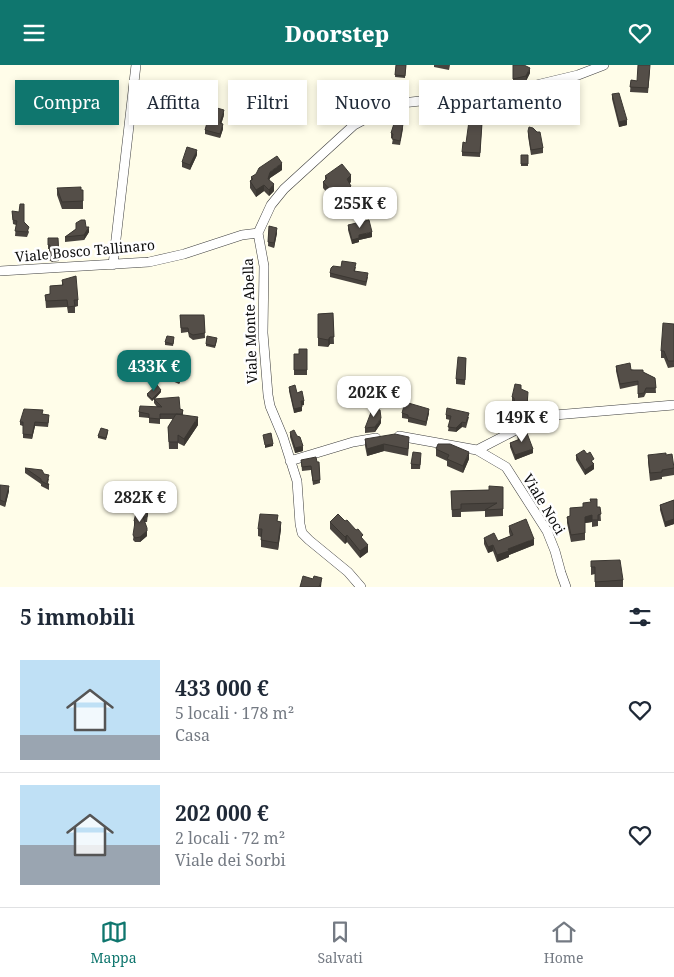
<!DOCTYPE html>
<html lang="it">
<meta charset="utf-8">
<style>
body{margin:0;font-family:"Noto Serif",serif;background:#f6f6f7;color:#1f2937;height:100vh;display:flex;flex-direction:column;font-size:19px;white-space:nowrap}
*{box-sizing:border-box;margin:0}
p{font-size:16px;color:#747a83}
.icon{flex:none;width:28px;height:28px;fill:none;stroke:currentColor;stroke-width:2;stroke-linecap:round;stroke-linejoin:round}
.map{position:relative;height:522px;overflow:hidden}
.side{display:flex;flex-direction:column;background:#fff;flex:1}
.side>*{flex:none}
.banner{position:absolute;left:15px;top:15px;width:645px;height:45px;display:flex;gap:10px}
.price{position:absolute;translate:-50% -42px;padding:0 11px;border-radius:10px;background:#fff;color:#222;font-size:16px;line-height:32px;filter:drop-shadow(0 1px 2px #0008)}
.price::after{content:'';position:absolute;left:50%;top:30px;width:15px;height:11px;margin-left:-8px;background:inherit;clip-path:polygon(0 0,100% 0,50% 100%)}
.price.active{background:#0f766e;color:#fff}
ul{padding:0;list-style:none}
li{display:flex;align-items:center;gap:15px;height:125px;padding:0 20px}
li+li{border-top:1px solid #e0e1e3}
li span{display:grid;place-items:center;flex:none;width:140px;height:100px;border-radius:0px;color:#555}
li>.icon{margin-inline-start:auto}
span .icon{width:60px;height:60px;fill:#fffc;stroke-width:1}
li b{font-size:21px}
h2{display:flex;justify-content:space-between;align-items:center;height:60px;padding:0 20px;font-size:21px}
.chip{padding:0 18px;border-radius:0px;background:#fff;box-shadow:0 2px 8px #0003;font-size:18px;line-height:45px}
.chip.active{background:#0f766e;color:#fff}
header{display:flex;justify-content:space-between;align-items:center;height:65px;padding:0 20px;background:#0f766e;color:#fff;font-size:22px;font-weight:800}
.menu{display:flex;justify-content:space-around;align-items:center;height:70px;border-top:1px solid #e0e1e3;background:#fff;font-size:14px;color:#747a83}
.menu a{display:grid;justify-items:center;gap:2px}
.menu .active{color:#0f766e}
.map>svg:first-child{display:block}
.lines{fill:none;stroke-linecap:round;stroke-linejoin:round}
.minor-casing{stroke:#3e3e3e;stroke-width:10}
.minor{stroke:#fff;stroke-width:9}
.wall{fill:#48433e}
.shaded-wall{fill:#3b3732}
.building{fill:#544e48;stroke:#3b3732}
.labels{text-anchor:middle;stroke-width:5;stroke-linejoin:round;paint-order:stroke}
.street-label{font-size:14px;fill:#0b0b0b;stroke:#fff}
</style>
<header><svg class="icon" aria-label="menu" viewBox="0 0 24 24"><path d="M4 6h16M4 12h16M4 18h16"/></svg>Doorstep<svg class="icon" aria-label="heart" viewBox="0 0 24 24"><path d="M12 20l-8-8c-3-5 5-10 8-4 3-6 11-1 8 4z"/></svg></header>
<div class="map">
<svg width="674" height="522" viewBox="0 0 674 522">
<rect width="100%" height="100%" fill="#fffde9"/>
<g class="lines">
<defs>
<path id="minor" d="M258,168L271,140L284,124L354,60L393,39L511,26L578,10L604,0
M258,168L264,201L263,268L268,330L270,341L283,372L297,416L300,459L302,468L309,475L348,507L361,522
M113,200L136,0
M0,206L149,197L184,189L242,170L258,168
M399,371L477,385L543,351L674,340
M477,385L506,402L547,466L555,486L561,508L566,522
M290,396L353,377L376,373"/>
</defs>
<use href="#minor" class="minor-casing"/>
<use href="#minor" class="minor"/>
</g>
<path class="wall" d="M396,0H406L405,13L395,12Z
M434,0H450L449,5L434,2Z
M513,0L530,8L526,16L513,18Z
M650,5L648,28L630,27L631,15L637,16Z
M612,29L627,60L619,62L612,34Z
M294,37V53H285L284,38Z
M544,37L562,49V54L547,56L544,41Z
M224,50L221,59L223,64L220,73L205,69V65Z
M482,58L480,92L462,91V87L466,78Z
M401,59L403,64L400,80L392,79L393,73H391V68Z
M528,66L543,83V88L531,90L528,71Z
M197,90L190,105L182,102V97Z
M521,90H528V101H521Z
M282,105L270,113L269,115L274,126L269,131L264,126L256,132L250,123V116L251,115V112Z
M325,111L351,117L349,118L351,128L341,136L336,130L332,134L323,123V117L325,115Z
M57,123L83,125V144H62L57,130Z
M12,146L24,157L29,167L27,172L15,171L16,160L13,159Z
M348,160L372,172L359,175V177L352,179L348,165Z
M269,161L277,168L274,183L268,181Z
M86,162L89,167L84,175L65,177V172L76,164Z
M48,173H58L59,196L52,197L49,195L50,184H48Z
M341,202H356L355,206L368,212L366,221L330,212V208Z
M62,215L78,235V241L75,242V248H68L67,242L46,243L45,230L50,229V221L62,220Z
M333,248L334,279H330L328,282L318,281V249Z
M180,250H204L205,273L193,275L189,272L188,267L181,268Z
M674,259V302L668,303L664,293H661V286Z
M174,275L173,281L165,280V277Z
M217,275L215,283L206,281V279Z
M307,284V310H294V289H299Z
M466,293L465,320L456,319V314Z
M188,300L179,319L170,315V310Z
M616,301L643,307L655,313L656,328H646L644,332L638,333V320L620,324L616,306Z
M289,322L304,340H302V346L294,348L289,326Z
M521,325L528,332L527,345H515L514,338L512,337V332Z
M161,327L155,334L180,344L183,345V350L198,360L184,381L178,378V384H169L168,362L174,354H160V359L149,358V353L139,352V347L157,342L154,338V334L152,336L147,331V329Z
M402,348H429L426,361L408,357V354L402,353Z
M43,349L49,354L48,362L35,361L32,374L23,373V361L20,360V357Z
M446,350L469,352L466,363L462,362L456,367L448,366L450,355L446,354Z
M381,358L375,367L365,368V363Z
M108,367L106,375L98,373V371Z
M290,367L303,386L295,388L290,372Z
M517,367L533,388L515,395L510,382V378L518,375L517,371Z
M365,374L409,379L408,391L384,386L367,391L365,381Z
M436,384L469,394L463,408L447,401V396L436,391Z
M587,389L594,399H593L594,404L585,410L576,395V390Z
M648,390H666L674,403V410L662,412V414L650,416L648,397Z
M421,393L420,404H411V399Z
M301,395L319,397L320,418L313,420L311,405L302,406Z
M25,403L44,409L49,414L48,418L49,420V425L41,421V419L25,408Z
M0,420L9,426L5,442L0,440Z
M503,422V451L485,452V446L461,447V452H452L451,426L489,425Z
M674,435V459L665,462L660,445V440Z
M600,442L601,456H598V461L592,462V457L585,458V475L571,477L567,458V452L570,451V443Z
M139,443L148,449L147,457H145L147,468V471L140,477H135L133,475L135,461H134V456Z
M278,456L281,464L278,485L261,482V472L258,471V464Z
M345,456L356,465L363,475L368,487L360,493L347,477L345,479L330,464V457Z
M509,461L534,480L509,490V492L497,497L493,486L488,488L484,479V473L498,476L510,471L509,467Z
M591,496L623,515V522H595V509L591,510Z"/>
<path class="shaded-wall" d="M530,3V8L526,16V11Z
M224,45V50L220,63V58Z
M627,55V60L619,62V57Z
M223,59V64L220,73V69Z
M197,85V90L190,105V100Z
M282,98V105L270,113L268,120V114L270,107Z
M351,110V117L347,121V114Z
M274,119V126L269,131V125Z
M264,120V126L256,132V125Z
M351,121V128L341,136V130Z
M336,124V130L332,134V127Z
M89,162V167L84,175V170Z
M277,163V168L274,183V178Z
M372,167V172L359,175V177L352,179V175L359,170Z
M330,272V279L328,282V275Z
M188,295V300L179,319V314Z
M161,325V327L152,336V334Z
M301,336H304V340L301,341Z
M302,342V346L294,348V344Z
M429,344V348L426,361V357Z
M198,352V360L184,381V374Z
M381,353V358L375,367V362Z
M35,357V361L32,374V370Z
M462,357V362L456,367V363Z
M273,379V381L265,383V380Z
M384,379V386L367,391V384Z
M303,381V386L295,388V383Z
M533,384V388L515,395V390Z
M469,387V394L463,408V401Z
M594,399V404L585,410V405Z
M9,421V426L5,442V437Z
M592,450V457L585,458V452Z
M674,454V459L665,462V457Z
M281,457V464L278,485V478Z
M147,463V471L140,477V472Z
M347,470V477L345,479V472Z
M534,474V480L509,490V492L497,497V490L508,484Z
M368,480V487L360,493V486Z
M493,480V486L488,488V482Z
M322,513L321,522H319Z"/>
<path class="building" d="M396,0H406L405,11L395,10Z
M513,0H524L530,3L526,11L513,14Z
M638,0H650L648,23L630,22L631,15L637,16Z
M619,28L627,55L619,57L612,29Z
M559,34L562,49L547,51L544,37Z
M294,37V48H285L284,38Z
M217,43L224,45L220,58L223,59L220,69L205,65L208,54L214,53Z
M398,46L401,59H403L400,76L392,74L393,69L391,68Z
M469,56L482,58L480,88L462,87L463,77L466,78Z
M529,62L533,63L537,67H540L543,83L531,85L528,66Z
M187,82L197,85L190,100L182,97Z
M521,90H528V99H521Z
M277,91L282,98L270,107L268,114L274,119L269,125L264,120L256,125L250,116L253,114L251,112L256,109L259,103Z
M342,99L351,110L347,114L351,121L341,130L336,124L332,127L323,117L327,113L325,111Z
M81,122V125H83V136L62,137L57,123Z
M20,139H24V157L29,162L27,167L15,166L17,156L13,155L12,146L19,147Z
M81,155H85L86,162H89L84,170L65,172L76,164V158Z
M369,155L372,167L359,170V173L352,175L348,160Z
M269,161L277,163L274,178L268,177Z
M48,173H58L59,192L52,193L49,191L50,180H48Z
M342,196L356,198L354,206L368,208L366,217L330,208L331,203L333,201L341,202Z
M76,211L78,235H74L75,241L68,242L67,235L46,236L45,230L50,229V221L63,220L62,215Z
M333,248L334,272H330L328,275L318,273V249Z
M180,250H204L205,268L193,270L189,268L188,263H181Z
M663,258L674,259V296H668L664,286H661Z
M167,271L174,272L173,279L165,277Z
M207,271L217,273L215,281L206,279Z
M299,284H307V305H294V289H299Z
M458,292L466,293L465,315L456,314Z
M188,295L179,314L170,310L174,299Z
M630,298L631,305H643V307L655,313L656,323H646L644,328L638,329V316L620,319L616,301Z
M515,319L521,320V324L528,327L527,341L515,340L514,333L512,332Z
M157,320L161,325L152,334L147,329Z
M295,320L297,328L302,326L304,336H301L302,342L294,344L289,322Z
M179,332L180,344L183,345L182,349H160V354L149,353V349L139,347L140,341L162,342L154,334Z
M405,337L429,344L426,357L408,352V350L402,348Z
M373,342L380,345L381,353L375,362L365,363Z
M447,343L469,348L466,358L462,357L456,363L448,362L451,351L446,350Z
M24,344L43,345L42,349L49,350L48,358L35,357L32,370L23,369V357H20Z
M176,349L198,352L184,374L178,370V377H169L168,362Z
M101,363L108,365L106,373L98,371Z
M525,363L533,384L515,390L510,378L520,374L517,367Z
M294,365L297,371L300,372L303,381L295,383L290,367Z
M271,368L273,379L265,380L263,370Z
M395,369L409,372L408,384L384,379L367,384L365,374Z
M438,379H450L469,387L463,401L447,394L449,390L436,384Z
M584,385L587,389L590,387L594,394L591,396L594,399L585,405L576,390Z
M413,387L421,388L420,400L411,399Z
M666,388V390L672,389L674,403L662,405V407L650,408L648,390Z
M316,392L317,397H319L320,415L313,416L311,401L302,402L301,395Z
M25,403L42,405L44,409L49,410L47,417L49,420L41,416V414Z
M0,420L9,421L5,437L0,435Z
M489,421L503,422V444L485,445L497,438L461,439V444L452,445L451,426L489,425Z
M590,434H597V442H600L601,449L598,450V455H592V450L585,452V468L571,470L567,452L570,451V443L583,442V438L591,437Z
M674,435V454L665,457L660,440Z
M138,440L139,443L148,444L147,452H143L147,463V466L140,472L135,473L133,470L135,457L134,456Z
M260,449L278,450L277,456L281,457L278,478L261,475L262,464H258Z
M338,449L345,456L347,455L356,465L358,464L363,470L361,472L368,480L360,486L347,470L345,472L330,457Z
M526,454L534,474L508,484L509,486L497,490L493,480L488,482L484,473L494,468L498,476L513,470L509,461Z
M620,495L623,515L595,517V502H591V496Z
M303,511L313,514L314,511L322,513L319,522H300Z"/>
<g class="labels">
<g class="street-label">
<text transform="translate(85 186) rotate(-5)" y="5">Viale Bosco Tallinaro</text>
<text transform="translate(250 256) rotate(-92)" y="5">Viale Monte Abella</text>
<text transform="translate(544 439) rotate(59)" y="5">Viale Noci</text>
</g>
</g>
</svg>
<b class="price" style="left:360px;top:164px">255K €</b>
<b class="price active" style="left:154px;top:327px">433K €</b>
<b class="price" style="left:374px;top:353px">202K €</b>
<b class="price" style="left:522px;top:378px">149K €</b>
<b class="price" style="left:140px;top:458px">282K €</b>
<div class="banner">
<a class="chip active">Compra</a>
<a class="chip">Affitta</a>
<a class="chip">Filtri</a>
<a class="chip">Nuovo</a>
<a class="chip">Appartamento</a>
</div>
</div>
<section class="side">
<h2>5 immobili<svg class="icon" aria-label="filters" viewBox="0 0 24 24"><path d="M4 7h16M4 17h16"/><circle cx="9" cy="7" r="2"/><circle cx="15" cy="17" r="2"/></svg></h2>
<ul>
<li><span style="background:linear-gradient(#bfe0f5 75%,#9aa5b1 0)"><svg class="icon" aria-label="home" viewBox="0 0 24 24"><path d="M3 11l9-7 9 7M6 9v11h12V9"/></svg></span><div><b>433 000 €</b><p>5 locali · 178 m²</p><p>Casa</p></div><svg class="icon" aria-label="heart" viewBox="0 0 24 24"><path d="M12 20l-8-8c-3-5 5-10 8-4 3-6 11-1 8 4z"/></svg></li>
<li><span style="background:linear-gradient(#bfe0f5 60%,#9aa5b1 0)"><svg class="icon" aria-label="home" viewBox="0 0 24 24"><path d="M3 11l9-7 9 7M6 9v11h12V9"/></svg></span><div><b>202 000 €</b><p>2 locali · 72 m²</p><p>Viale dei Sorbi</p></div><svg class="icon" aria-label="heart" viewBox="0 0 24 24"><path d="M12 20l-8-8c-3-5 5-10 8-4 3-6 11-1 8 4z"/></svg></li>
</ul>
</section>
<nav class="menu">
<a class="active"><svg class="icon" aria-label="map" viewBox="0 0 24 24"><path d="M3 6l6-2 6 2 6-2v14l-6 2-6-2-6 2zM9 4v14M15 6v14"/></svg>Mappa</a>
<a><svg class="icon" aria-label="saved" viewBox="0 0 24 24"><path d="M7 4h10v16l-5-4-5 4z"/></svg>Salvati</a>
<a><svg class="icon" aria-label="home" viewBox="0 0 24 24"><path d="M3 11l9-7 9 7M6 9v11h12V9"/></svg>Home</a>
</nav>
